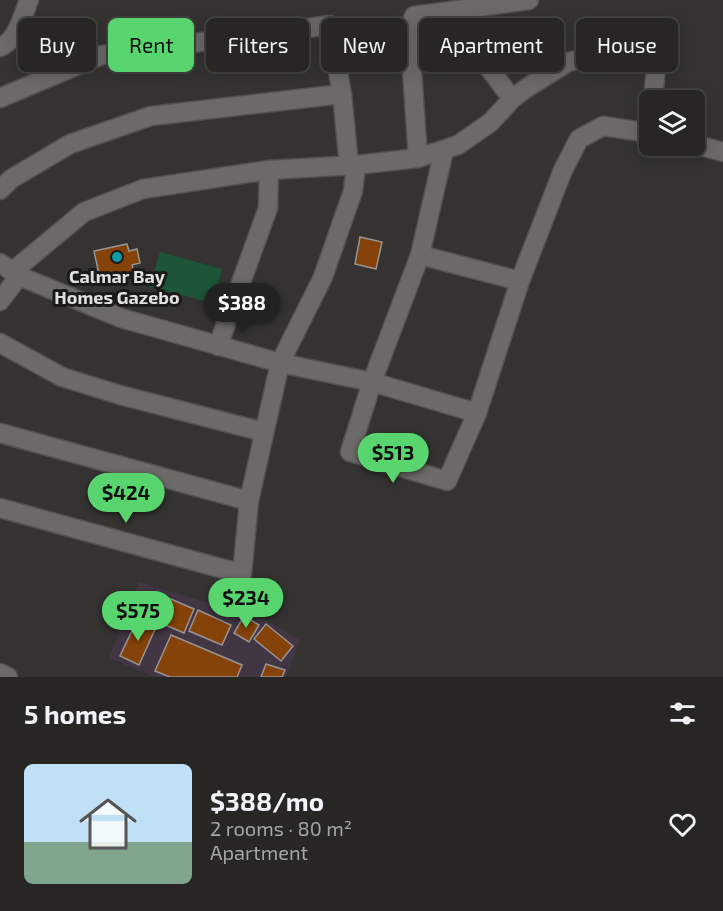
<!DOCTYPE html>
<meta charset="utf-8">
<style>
body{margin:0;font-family:"Exo 2",sans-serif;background:#333232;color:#f1f3f6;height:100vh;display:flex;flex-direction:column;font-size:22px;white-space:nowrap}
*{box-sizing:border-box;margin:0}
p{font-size:20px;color:#a4a5a7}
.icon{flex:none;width:33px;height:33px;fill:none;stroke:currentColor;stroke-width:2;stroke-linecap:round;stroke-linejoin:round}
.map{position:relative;height:677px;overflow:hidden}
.side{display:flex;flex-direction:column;background:#272625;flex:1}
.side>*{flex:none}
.hud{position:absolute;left:18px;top:18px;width:687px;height:54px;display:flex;gap:12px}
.controls{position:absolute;left:639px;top:90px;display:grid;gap:12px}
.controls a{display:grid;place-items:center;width:66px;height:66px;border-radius:9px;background:#272625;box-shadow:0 3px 15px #0003,0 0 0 2px #434342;font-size:30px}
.price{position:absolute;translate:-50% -51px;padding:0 14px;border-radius:21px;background:#59d56f;color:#111;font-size:20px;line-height:39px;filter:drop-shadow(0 2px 3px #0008)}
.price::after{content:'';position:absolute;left:50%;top:36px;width:18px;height:14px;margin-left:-9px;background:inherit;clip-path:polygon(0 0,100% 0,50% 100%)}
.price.current{background:#222;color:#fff}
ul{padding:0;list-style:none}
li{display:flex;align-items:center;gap:18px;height:150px;padding:0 24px}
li+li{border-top:2px solid #434342}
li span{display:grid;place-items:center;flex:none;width:168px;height:120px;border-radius:9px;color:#555}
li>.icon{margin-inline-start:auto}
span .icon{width:72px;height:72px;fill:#fffc;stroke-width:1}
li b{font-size:26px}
h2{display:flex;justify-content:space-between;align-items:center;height:72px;padding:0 24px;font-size:26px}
.chip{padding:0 21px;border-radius:9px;background:#272625;box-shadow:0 3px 15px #0003,0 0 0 2px #434342;font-size:21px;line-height:54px}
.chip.current{background:#59d56f;color:#111}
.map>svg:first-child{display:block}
.education{fill:#423644}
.green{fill:#1d5539}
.building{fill:#854209;stroke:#979593;stroke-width:1.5}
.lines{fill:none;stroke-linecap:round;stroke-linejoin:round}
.minor-casing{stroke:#535150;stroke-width:21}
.minor{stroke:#6c6a68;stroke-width:18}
.culture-dot{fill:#0f9aa8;stroke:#1b1a1a;stroke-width:2}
.labels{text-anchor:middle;stroke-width:6;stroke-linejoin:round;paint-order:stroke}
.poi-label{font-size:18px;font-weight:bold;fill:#e1e0df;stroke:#1b1a1a}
</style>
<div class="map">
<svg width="723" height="677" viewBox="0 0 723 677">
<rect width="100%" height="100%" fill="#343331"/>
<path class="education" d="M139,582L266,620L300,640L286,677H154L109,658Z"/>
<path class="green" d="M160,252L222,269L213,303L150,287Z"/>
<path class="building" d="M360,237L382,242L376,269L355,264Z
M127,244L129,251L137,249L140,263L132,265L134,272L100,279L94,251Z
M159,594L194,609L184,633L149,618Z
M198,610L231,625L222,645L189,631Z
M244,616L259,625L249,642L234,633Z
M138,618L156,627L139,665L120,656Z
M266,624L293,646L281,661L254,639Z
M171,635L242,665L237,677H170L155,671Z
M266,664L285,670L282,677H261Z"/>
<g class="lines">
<defs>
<path id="minor" d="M0,47C17,41 23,15 29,0
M483,60L512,99
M0,98L102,55L330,25L342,94L349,165
M694,144L723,152
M444,150L420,255L372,382L350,452L447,481L477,413L520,281L563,170L579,139L603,126L650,133
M418,158L409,27L414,16L529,0
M0,190L11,179L70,144L151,116L342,94
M420,255L520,281
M0,263L19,276L121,318L280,363L372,382L477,413
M12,272L84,212L143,189L269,170L356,165L418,158L458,145L491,122L512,99L525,89L568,62L619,51L658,47L653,100
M0,301L19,276
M0,343L62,377L120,395L264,432
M218,346L268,208L269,170
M0,433L249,501
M0,508L242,574L249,501L280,363L323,277L353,191L356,165
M0,673L8,677"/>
</defs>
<use href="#minor" class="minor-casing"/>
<use href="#minor" class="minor"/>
</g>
<circle class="culture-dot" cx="117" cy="257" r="6"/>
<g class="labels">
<g class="poi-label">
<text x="117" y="283">Calmar Bay<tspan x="117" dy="21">Homes Gazebo</tspan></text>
</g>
</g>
</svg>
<div class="controls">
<a><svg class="icon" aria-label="layers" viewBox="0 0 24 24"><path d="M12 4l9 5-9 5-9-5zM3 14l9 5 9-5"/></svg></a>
</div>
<b class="price current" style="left:242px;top:334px">$388</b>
<b class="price" style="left:393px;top:484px">$513</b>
<b class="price" style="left:126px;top:524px">$424</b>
<b class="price" style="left:246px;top:629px">$234</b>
<b class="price" style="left:138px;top:642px">$575</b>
<div class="hud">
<a class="chip">Buy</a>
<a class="chip current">Rent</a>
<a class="chip">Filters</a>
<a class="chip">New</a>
<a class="chip">Apartment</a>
<a class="chip">House</a>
</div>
</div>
<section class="side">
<h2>5 homes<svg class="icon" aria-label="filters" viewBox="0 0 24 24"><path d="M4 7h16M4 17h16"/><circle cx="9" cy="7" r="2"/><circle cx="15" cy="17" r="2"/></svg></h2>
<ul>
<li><span style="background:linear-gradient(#bfe0f5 65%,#7fa58c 0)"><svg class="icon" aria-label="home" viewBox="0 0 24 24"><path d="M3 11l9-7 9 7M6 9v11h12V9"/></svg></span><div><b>$388/mo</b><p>2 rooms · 80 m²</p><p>Apartment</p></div><svg class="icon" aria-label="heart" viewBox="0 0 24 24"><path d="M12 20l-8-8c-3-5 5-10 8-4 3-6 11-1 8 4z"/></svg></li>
</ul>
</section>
